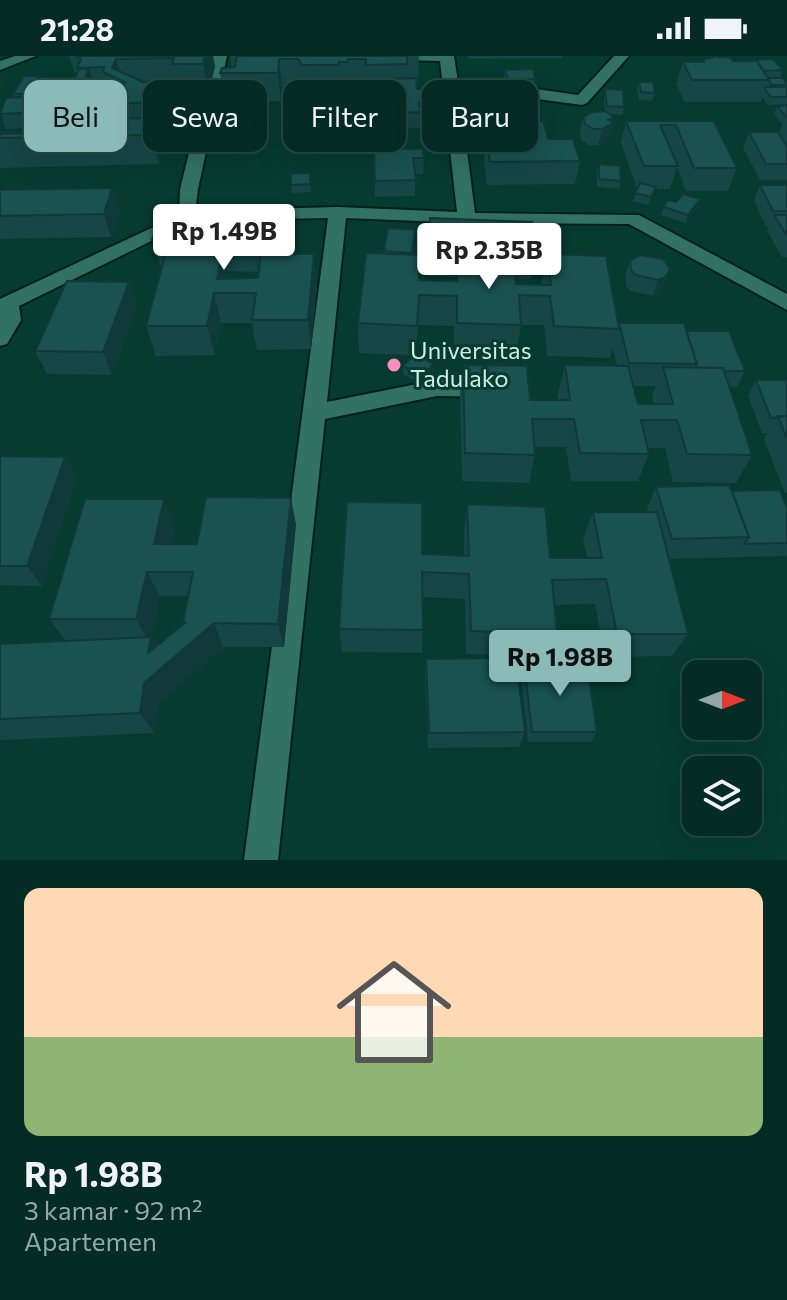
<!DOCTYPE html>
<html lang="id">
<meta charset="utf-8">
<style>
body{margin:0;font-family:Commissioner,sans-serif;background:#0d342c;color:#f1f3f6;height:100vh;display:flex;flex-direction:column;font-size:30px;white-space:nowrap}
*{box-sizing:border-box;margin:0}
p{font-size:26px;color:#97a7a6}
.icon{flex:none;width:44px;height:44px;fill:none;stroke:currentColor;stroke-width:2;stroke-linecap:round;stroke-linejoin:round}
.map{position:relative;height:804px;overflow:hidden}
.side{display:flex;flex-direction:column;background:#042c24;flex:1}
.side>*{flex:none}
.banner{position:absolute;left:24px;top:24px;width:740px;height:72px;display:flex;gap:16px}
.needle{width:52px;rotate:90deg}
.tools{position:absolute;left:682px;top:604px;display:grid;gap:16px}
.tools a{display:grid;place-items:center;width:80px;height:80px;border-radius:16px;background:#042c24;box-shadow:0 8px 32px #0002,0 0 0 2px #254841;font-size:40px}
.price{position:absolute;translate:-50% -68px;padding:0 18px;border-radius:8px;background:#fff;color:#222;font-size:26px;line-height:52px;filter:drop-shadow(0 2px 4px #0008)}
.price::after{content:'';position:absolute;left:50%;top:48px;width:24px;height:18px;margin-left:-12px;background:inherit;clip-path:polygon(0 0,100% 0,50% 100%)}
.price.active{background:#8bbbb9;color:#111}
ul{padding:0;list-style:none}
li{display:grid;align-content:center;gap:16px;height:424px;padding:0 24px}
li span{display:grid;place-items:center;height:248px;border-radius:16px;color:#555}
li>.icon{margin-inline-start:auto}
span .icon{width:144px;height:144px;fill:#fffc;stroke-width:1}
li b{font-size:34px}
.chip{padding:0 28px;border-radius:16px;background:#042c24;box-shadow:0 8px 32px #0002,0 0 0 2px #254841;font-size:28px;line-height:72px}
.chip.active{background:#8bbbb9;color:#111}
.status{display:flex;justify-content:space-between;align-items:center;height:56px;padding:0 40px;background:#042c24;direction:ltr}
.status svg{height:22px;fill:currentColor}
.map>svg:first-child{display:block}
.lines{fill:none;stroke-linecap:round;stroke-linejoin:round}
.minor-casing{stroke:#002019;stroke-width:4}
.minor{fill:#327262;fill-rule:evenodd}
.wall{fill:#164646;fill-rule:evenodd}
.shaded-wall{fill:#123939}
.building{fill:#1a5151;stroke:#123939;stroke-width:2}
.poi-dot{fill:#fe8ebd;stroke:#063b30;stroke-width:3}
.labels{text-anchor:middle;stroke-width:6;stroke-linejoin:round;paint-order:stroke}
.poi-label{font-size:24px;fill:#cdede3;stroke:#063b30;text-anchor:start}
</style>
<div class="status"><b>21:28</b><svg viewBox="0 0 49 12"><path d="M0 12V9h3v3zM5 12V6h3v6zM10 12V3h3v9zM15 12V0h3v12zM26 1h20v11H26zM47 4h2v5h-2z"/></svg></div>
<div class="map">
<svg width="787" height="804" viewBox="0 0 787 804">
<rect width="100%" height="100%" fill="#063b30"/>
<g class="lines">
<defs>
<path id="minor" d="M15,0H36L0,14V5Z
M213,0H227L198,133L194,164L19,250L21,264L7,288L0,290V243L179,159L180,133Z
M395,0H454L459,32L515,30L578,39L614,0H629L587,47L582,49L515,40L460,41L475,157L639,159L787,238V254L629,168L467,167L346,162L327,346L437,324L493,325L501,327L504,333L501,339L493,341L437,340L325,363L278,804H244L328,162L223,164L214,159L223,154L338,151L457,156L440,5L402,4Z"/>
</defs>
<use href="#minor" class="minor-casing"/>
<use href="#minor" class="minor"/>
</g>
<path class="wall" d="M69,0H213L215,10L209,36H178L177,30H175L181,54L176,75H160L164,91L159,108L0,112V76L50,77L76,20Z
M230,0H419L418,26H416L417,33L432,46L431,62H420V72H395L391,37H367V31H349V34H340V37H305L301,31H282L281,45L225,46L220,17L231,11Z
M468,0H562V2L469,3Z
M710,0L733,5H751L752,4L783,14L780,22L787,28V48L768,49L762,41L761,46H685L676,28L683,6H702L703,3L710,2Z
M505,14L535,23L534,30L536,41L535,49L548,83L580,105L575,128L487,129L484,107L486,84H501L497,65L498,56H496L494,43L496,28H506L504,21Z
M639,26L655,37L652,45L639,44L637,33Z
M42,27L35,40L51,55L46,71L6,73L0,56L14,41L13,38Z
M605,33L624,51L623,59L608,58L614,61L613,66L614,67L611,83L598,89H589L581,84L580,76L583,61L605,56L604,41Z
M777,50H787V124H760L743,92L749,76L779,77L782,68L774,58Z
M626,65H714L737,112L728,135H686L677,112L670,133H655L648,149L633,145L637,133L621,87Z
M374,93L424,102L423,118H415V140L375,141Z
M599,108L621,125L619,133L597,131V116Z
M310,117L311,136L292,137L291,129Z
M760,129H787V201H782L767,175L769,171H766L754,144Z
M0,134L120,156L111,181L0,183Z
M676,146L697,151L686,167L661,159L664,151Z
M430,162L535,200L531,223H516V228L541,229L547,198L619,269V267L686,275L745,315L737,331H729L752,399L736,427L673,426L665,392H648L649,398L638,425H571L566,391H535V399L529,427L462,425L460,338L463,309L530,344H558V338L565,309H617L613,293L610,302L547,300L544,269H521L516,299L454,296V270L418,269L416,298L434,308V316L422,328L403,318V310L414,299L359,297L358,267L384,198V195L415,190L414,199H420L419,224L455,225L456,221L428,220ZM633,330H656L652,340L654,348H638Z
M261,177L317,228L311,293L257,294L252,267H221L215,299L156,300L146,270L162,214L152,184ZM258,213V222L229,223L227,215L258,216Z
M630,205L670,213L664,229L659,237L653,240L631,235L626,230L625,220Z
M129,226L137,249L112,319L47,318L35,295Z
M756,324H787V437H785L764,383L768,377H762L748,340Z
M0,400L65,401L77,422L42,530L0,529Z
M656,431L732,435L787,452V500L669,503L688,578L672,600L605,601L595,548L554,549L557,578L548,601L466,598L465,543L423,541V574L422,597L342,596L339,573L422,498L464,500V475L467,448L550,502H587L583,483L593,456H648L647,452Z
M296,468L284,591H223L158,648L154,677L0,684V588L66,585L49,563L175,470L171,488H197ZM160,540H188L183,569L157,591L151,581Z
M426,603L525,676L519,691L428,692L425,620Z
M524,608L597,676L591,686H528L521,620Z"/>
<path class="shaded-wall" d="M205,0H213L215,10L209,36L203,8Z
M116,3L122,25L112,12Z
M279,3L282,31L281,45L278,17Z
M89,13L98,41L86,48L90,60L82,81L61,77Z
M39,20L42,27L32,46L29,38Z
M174,25L181,54L176,75L170,46Z
M46,40L51,55L46,71L40,56Z
M614,61L612,68L614,67L611,83L598,89L602,73L608,64Z
M157,62L164,91L159,108L152,79Z
M112,132L120,156L111,181L104,158Z
M700,143L697,151L686,167L688,159Z
M258,158L263,188L255,173Z
M415,174V190L412,213V197Z
M253,183L258,213V216L253,186Z
M223,196L229,226L217,223Z
M314,198L317,228L311,293L308,264Z
M670,213L664,229L659,237L653,240L658,224Z
M129,226L137,249L112,319L103,296Z
M214,237L221,267L215,299L207,270Z
M434,308V316L422,328V320Z
M65,401L77,422L42,530L27,510Z
M291,442L296,468L284,591L278,568Z
M164,443L175,470L166,514L154,488Z
M147,516L160,540L150,587L136,563Z
M214,567L223,591L158,648L154,677L140,657L151,581L164,604Z"/>
<path class="building" d="M76,0H205L203,8H172L174,2L116,3L112,12L143,26L174,25L170,46L86,48L94,27H126L103,16L104,11L77,12L81,3Z
M237,0H407V8L366,9V3H348L347,6H339L338,9H302L298,3H279L278,17H220L222,12L235,11Z
M710,0L731,2L733,5H757L769,24H692L683,6H704L703,3L712,2Z
M773,3L783,14L764,15L757,5H753L752,4Z
M79,13H89L61,77L77,76L82,63L157,62L152,79L0,82V78L50,77Z
M533,13L535,23H508L505,14Z
M24,20H39L29,38H13Z
M416,22L417,33H430L432,46L419,47L421,56L395,57L391,23Z
M768,22H783L787,29H771Z
M639,26H653L655,37L641,36Z
M496,28H534L536,41H498Z
M766,31H787V41H771L765,33Z
M605,33L623,34L624,51L607,50Z
M46,40L40,56L0,58L6,42Z
M499,49H536L541,65H506L505,69H503Z
M777,50H787V62Z
M605,55L614,61L608,64L614,67L602,73H593L585,68L583,61L593,56Z
M506,65H543L548,83H573L580,105L490,106L486,84H509Z
M626,65H714L737,112H694L676,69H660L678,110H644Z
M26,75V77L0,78V76Z
M749,76H778L787,91V108H766Z
M374,93H423L424,102H413L416,124L375,125Z
M599,108L620,110L621,125L599,123Z
M310,117V128L291,129V118Z
M640,127L656,131L651,141L635,137Z
M760,129H787V155H773Z
M112,132L104,158L0,160V134Z
M683,138L700,143L688,159L664,151L668,144L676,146Z
M161,157L258,158L255,173L290,198H314L308,264H252L256,237H214L207,270H146L166,196H223L217,223L258,222L261,198H273L253,183V186L208,185L206,194L159,193L162,185L152,184Z
M774,159H787V180Z
M430,162L532,166L535,200L429,197Z
M388,172L415,174L412,197L384,195Z
M366,197L420,199L419,224L457,225V203L515,205L516,228L551,229L547,198L606,200L619,273L554,270L550,240L519,239L521,269L457,267V240L419,239L417,270L358,267Z
M640,199L663,203L670,213L665,221L658,224L636,219L631,214L630,205Z
M67,225L129,226L103,296L35,295Z
M619,267H684L697,308L629,307Z
M686,275H729L745,315H724L723,312H695L697,308Z
M415,298L434,308L422,320L403,310Z
M463,309L527,310L530,344H570L565,309L628,310L638,348H673L663,311L723,312L752,399L687,398L677,364H641L649,398L580,397L574,363H532L535,399L465,397Z
M756,324H787V360L771,362Z
M778,360H787V383Z
M0,400L65,401L27,510H0Z
M729,429L749,481L672,483L656,431Z
M780,434L787,452V487L744,488L749,481L732,435Z
M206,441L291,442L278,568L214,567L144,627L140,657L0,663V588L151,581L148,597L185,567H183L193,516H147L136,563H49L85,443H164L154,488H197Z
M347,446L422,447V498L469,500L467,448L545,451L550,502H602L593,456H657L688,578H617L606,523L552,524L557,578L471,575L469,518L422,516L423,574L339,573Z
M516,602L525,676L429,677L426,603Z
M524,608H587L597,676H532Z"/>
<circle class="poi-dot" cx="394" cy="309" r="8"/>
<g class="labels">
<g class="poi-label">
<text x="410" y="303">Universitas<tspan x="410" dy="28">Tadulako</tspan></text>
</g>
</g>
</svg>
<div class="tools">
<a><svg class="needle" viewBox="-14 -14 28 28"><path d="M0-13l5 13h-10z" fill="#e53935"/><path d="M0 13l5-13h-10z" fill="#97a7a6"/></svg></a>
<a><svg class="icon" aria-label="layers" viewBox="0 0 24 24"><path d="M12 4l9 5-9 5-9-5zM3 14l9 5 9-5"/></svg></a>
</div>
<b class="price" style="left:224px;top:216px">Rp 1.49B</b>
<b class="price" style="left:489px;top:235px">Rp 2.35B</b>
<b class="price active" style="left:560px;top:642px">Rp 1.98B</b>
<div class="banner">
<a class="chip active">Beli</a>
<a class="chip">Sewa</a>
<a class="chip">Filter</a>
<a class="chip">Baru</a>
</div>
</div>
<section class="side">
<ul>
<li><span style="background:linear-gradient(#ffd9b3 60%,#8fb573 0)"><svg class="icon" aria-label="home" viewBox="0 0 24 24"><path d="M3 11l9-7 9 7M6 9v11h12V9"/></svg></span><div><b>Rp 1.98B</b><p>3 kamar · 92 m²</p><p>Apartemen</p></div></li>
</ul>
</section>
